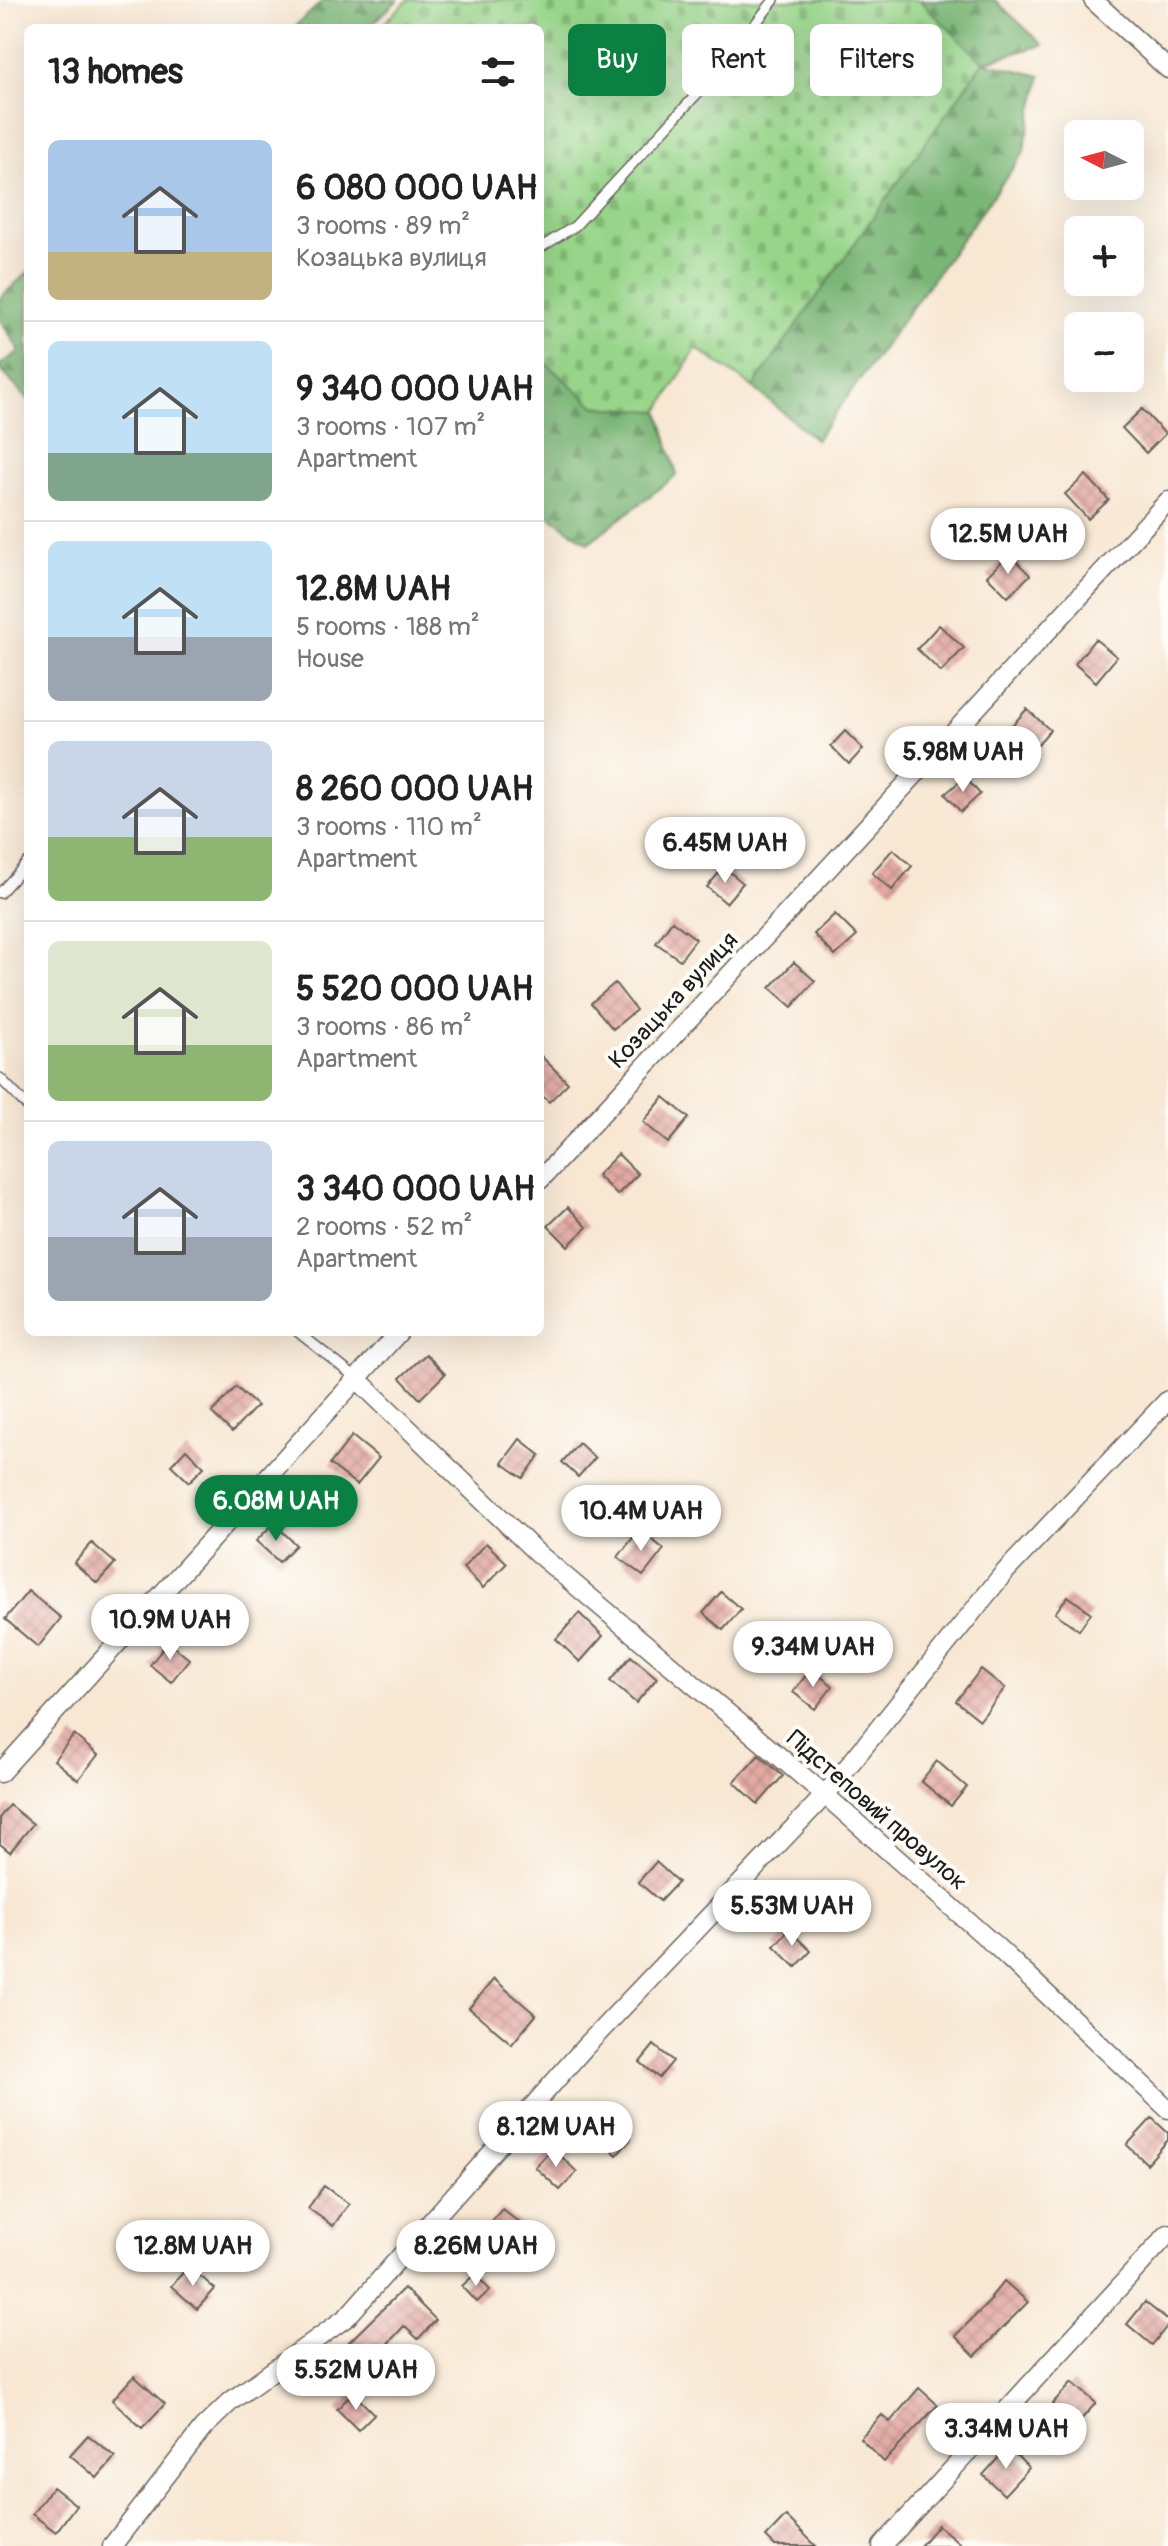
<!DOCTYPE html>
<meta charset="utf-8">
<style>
body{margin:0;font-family:Pangolin,sans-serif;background:#f6f6f6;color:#222;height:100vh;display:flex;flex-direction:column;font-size:30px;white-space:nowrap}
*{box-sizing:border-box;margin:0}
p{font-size:26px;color:#767676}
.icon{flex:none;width:44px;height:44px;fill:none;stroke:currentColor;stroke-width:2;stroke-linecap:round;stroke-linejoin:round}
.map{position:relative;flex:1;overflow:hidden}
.drawer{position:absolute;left:24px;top:24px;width:520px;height:1312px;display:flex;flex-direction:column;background:#fff;border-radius:12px;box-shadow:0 8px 32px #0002}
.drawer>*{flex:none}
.top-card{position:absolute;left:568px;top:24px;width:480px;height:72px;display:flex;gap:16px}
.needle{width:52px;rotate:276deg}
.fabs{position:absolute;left:1064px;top:120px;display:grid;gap:16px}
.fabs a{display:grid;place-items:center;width:80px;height:80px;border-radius:12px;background:#fff;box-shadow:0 8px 32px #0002;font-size:40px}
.price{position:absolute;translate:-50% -68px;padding:0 18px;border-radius:28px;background:#fff;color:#222;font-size:26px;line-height:52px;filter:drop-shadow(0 2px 4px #0008)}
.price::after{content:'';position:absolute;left:50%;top:48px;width:24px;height:18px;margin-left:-12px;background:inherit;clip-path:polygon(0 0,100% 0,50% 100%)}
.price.on{background:#0b8043;color:#fff}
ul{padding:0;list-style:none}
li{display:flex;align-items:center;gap:24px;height:200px;padding:0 24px}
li+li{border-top:2px solid #e0e0e0}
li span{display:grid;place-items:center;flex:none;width:224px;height:160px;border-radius:12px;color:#555}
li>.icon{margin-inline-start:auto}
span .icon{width:96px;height:96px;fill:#fffc;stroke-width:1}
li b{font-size:34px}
h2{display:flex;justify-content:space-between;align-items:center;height:96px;padding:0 24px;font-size:34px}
.pill{padding:0 28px;border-radius:12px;background:#fff;box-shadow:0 8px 32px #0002;font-size:28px;line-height:72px}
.pill.on{background:#0b8043;color:#fff}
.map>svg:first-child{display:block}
.forest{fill:url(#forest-firs);stroke:#4b6949;stroke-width:2}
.cemetery{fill:url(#cemetery-stones);stroke:#5a7853;stroke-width:2}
.building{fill:url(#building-cross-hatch)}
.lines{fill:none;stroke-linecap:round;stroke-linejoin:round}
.lane-casing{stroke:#69635c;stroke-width:12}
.street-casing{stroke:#69635c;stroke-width:21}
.lane{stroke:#fff;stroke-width:9}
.street{stroke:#fff;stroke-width:18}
.labels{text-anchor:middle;stroke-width:8;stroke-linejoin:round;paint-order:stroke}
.street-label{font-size:24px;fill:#1c1c1c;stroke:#fdfcf7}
</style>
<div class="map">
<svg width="1168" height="2546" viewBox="0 0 1168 2546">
<defs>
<pattern id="forest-firs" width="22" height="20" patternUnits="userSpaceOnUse" patternTransform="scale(2)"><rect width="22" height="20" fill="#7ab676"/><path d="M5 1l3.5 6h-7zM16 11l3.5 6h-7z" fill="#639360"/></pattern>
<pattern id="cemetery-stones" width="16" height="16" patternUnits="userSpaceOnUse" patternTransform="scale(2)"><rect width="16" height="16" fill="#98d58a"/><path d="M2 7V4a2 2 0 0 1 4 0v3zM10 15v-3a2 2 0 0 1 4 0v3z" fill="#82b676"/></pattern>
<pattern id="building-cross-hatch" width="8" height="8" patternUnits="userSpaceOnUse" patternTransform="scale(2)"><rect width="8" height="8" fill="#e3a9a3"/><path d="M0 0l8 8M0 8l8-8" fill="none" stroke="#c2918c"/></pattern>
</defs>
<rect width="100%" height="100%" fill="#fdfcf7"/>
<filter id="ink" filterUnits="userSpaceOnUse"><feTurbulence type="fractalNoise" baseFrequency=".0125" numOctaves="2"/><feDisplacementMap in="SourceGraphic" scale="16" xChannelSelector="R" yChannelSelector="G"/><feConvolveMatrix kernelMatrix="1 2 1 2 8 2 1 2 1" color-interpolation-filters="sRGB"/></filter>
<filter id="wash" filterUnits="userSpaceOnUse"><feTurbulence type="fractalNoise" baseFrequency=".006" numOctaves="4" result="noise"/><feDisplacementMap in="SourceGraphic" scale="32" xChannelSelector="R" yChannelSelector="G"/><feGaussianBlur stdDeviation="1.8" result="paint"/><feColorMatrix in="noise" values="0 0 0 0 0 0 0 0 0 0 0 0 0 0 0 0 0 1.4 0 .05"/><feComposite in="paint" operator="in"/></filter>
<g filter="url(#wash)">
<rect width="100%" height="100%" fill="#f8e7d3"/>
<path class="forest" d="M324,0H398L368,28H293Z
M919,0H995L1043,45L984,62L1041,76L1023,154L816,440L753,387L982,62Z
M28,272V344L25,347L28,346V400L0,369V365L20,351L0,320V298Z
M540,358L596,407L659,411L677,475L588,543L540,509Z"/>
<path class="cemetery" d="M408,0H919L983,62L753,387L696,348L659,411L596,407L540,358V28H379Z"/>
<g id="blocks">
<path class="building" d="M1142,409L1165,434L1146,453L1122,428Z
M1086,475L1109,500L1088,519L1065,494Z
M1009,554L1030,575L1008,597L987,576Z
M939,625L964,648L941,672L917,649Z
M1095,639L1117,657L1096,682L1075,664Z
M1027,709L1050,730L1032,751L1008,730Z
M845,731L863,749L849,764L831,746Z
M965,777L980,794L961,812L945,794Z
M893,849L912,866L892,890L872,873Z
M724,867L743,883L726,903L707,887Z
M835,914L857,936L835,956L814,934Z
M672,921L696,939L680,960L656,943Z
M794,962L815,981L792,1007L770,988Z
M615,983L636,1010L613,1029L591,1003Z
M540,1055L568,1083L549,1102L540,1094Z
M664,1097L689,1118L668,1143L643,1122Z
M618,1154L638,1174L617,1195L597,1175Z
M568,1207L587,1227L568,1246L548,1226Z
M426,1354L445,1374L420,1399L400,1378Z
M236,1387L257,1406L232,1432L212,1413Z
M352,1436L379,1458L357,1485L330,1464Z
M520,1439L540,1455L523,1478L502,1463Z
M579,1443L595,1458L578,1477L562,1462Z
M186,1449L204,1467L189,1482L171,1465Z
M274,1523L296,1545L279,1562L256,1541Z
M639,1530L664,1549L643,1576L618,1557Z
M92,1543L115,1563L97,1583L74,1563Z
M486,1543L507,1563L483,1588L463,1568Z
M28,1591L61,1618L38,1647L5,1619Z
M721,1592L741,1609L723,1630L703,1613Z
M210,1596L231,1614L213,1635L192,1617Z
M1068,1596L1091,1613L1079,1630L1055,1613Z
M579,1613L603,1636L580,1662L556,1639Z
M168,1642L189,1659L171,1682L150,1665Z
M631,1656L657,1678L636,1703L610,1681Z
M811,1669L833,1686L815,1709L793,1692Z
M981,1669L1005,1688L980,1720L956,1701Z
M74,1735L98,1755L78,1780L54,1760Z
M759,1755L783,1776L758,1804L734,1782Z
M937,1761L967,1787L951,1806L921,1781Z
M9,1805L33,1824L10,1852L0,1844V1817Z
M656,1862L678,1882L660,1901L638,1882Z
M789,1930L811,1951L796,1967L774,1946Z
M494,1979L536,2015L512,2044L469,2008Z
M654,2045L673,2061L659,2078L640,2062Z
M594,2105L631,2139L617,2155L579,2121Z
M1152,2118L1168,2133V2140L1147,2164L1127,2145Z
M553,2148L577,2172L560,2190L535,2167Z
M324,2186L349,2204L333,2226L308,2208Z
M502,2209L527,2229L512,2247L487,2227Z
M189,2266L215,2289L197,2309L171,2286Z
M475,2274L490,2290L477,2302L462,2286Z
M1004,2281L1028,2302L975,2356L955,2336L992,2299L991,2297Z
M404,2288L436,2320L418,2339L404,2326L370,2363L348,2343Z
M1145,2302L1168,2321V2325L1152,2345L1127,2324Z
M134,2376L165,2404L142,2428L112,2400Z
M1072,2382L1096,2403L1076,2425L1052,2404Z
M919,2388L938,2405L884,2462L860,2438L882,2415L890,2422Z
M353,2393L374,2414L358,2430L337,2409Z
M88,2435L115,2457L97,2478L70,2455Z
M1008,2447L1029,2468L1004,2495L983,2475Z
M53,2487L76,2505L56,2532L32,2514Z
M786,2516L816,2546H775L766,2537Z
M938,2525L963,2546H920Z"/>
</g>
</g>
<g filter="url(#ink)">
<use href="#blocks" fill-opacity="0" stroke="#69635c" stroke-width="2"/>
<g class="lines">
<defs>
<path id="lane" d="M540,248L575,226L720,69L774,0
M0,893L28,862
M0,1078L28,1107
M298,1332L356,1378"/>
<path id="street" d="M1093,0L1168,69
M540,1180L1168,501
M356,1378L536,1552L825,1795L998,1948L1168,2109
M0,1773L399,1332
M112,2546L203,2428L231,2401L347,2317L584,2048L825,1795L1003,1574L1168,1400
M882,2546L1168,2234"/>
</defs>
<use href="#lane" class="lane-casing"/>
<use href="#street" class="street-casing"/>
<use href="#lane" class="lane"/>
<use href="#street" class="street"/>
</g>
</g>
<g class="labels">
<g class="street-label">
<text transform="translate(673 1000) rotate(-47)" y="8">Козацька вулиця</text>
<text transform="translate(877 1810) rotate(41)" y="8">Підстеповий провулок</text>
</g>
</g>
</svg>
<div class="fabs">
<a><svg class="needle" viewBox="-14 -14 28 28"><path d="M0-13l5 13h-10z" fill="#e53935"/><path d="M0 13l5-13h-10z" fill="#767676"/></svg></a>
<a>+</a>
<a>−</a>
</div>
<b class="price" style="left:1008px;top:576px">12.5M UAH</b>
<b class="price" style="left:963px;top:794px">5.98M UAH</b>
<b class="price" style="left:725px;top:885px">6.45M UAH</b>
<b class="price on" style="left:276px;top:1543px">6.08M UAH</b>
<b class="price" style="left:641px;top:1553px">10.4M UAH</b>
<b class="price" style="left:170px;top:1662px">10.9M UAH</b>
<b class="price" style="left:813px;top:1689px">9.34M UAH</b>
<b class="price" style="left:792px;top:1948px">5.53M UAH</b>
<b class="price" style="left:556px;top:2169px">8.12M UAH</b>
<b class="price" style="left:193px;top:2288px">12.8M UAH</b>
<b class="price" style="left:476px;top:2288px">8.26M UAH</b>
<b class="price" style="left:356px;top:2412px">5.52M UAH</b>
<b class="price" style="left:1006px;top:2471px">3.34M UAH</b>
<div class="top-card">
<a class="pill on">Buy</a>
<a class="pill">Rent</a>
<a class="pill">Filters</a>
</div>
<section class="drawer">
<h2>13 homes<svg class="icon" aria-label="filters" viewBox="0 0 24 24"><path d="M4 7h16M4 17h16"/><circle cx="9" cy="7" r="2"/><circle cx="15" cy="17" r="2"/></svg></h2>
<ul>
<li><span style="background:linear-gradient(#a9c7e8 70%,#c2b280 0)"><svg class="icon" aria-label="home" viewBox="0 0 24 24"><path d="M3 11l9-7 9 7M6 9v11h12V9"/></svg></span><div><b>6 080 000 UAH</b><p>3 rooms · 89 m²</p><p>Козацька вулиця</p></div></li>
<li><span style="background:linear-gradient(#bfe0f5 70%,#7fa58c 0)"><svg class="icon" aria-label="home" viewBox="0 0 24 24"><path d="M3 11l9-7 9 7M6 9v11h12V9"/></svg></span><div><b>9 340 000 UAH</b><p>3 rooms · 107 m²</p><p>Apartment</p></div></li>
<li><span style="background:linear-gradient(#bfe0f5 60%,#9aa5b1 0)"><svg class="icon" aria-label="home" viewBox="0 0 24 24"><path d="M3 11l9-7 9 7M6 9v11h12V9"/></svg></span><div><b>12.8M UAH</b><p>5 rooms · 188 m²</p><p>House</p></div></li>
<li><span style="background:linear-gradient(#c9d6e8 60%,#8fb573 0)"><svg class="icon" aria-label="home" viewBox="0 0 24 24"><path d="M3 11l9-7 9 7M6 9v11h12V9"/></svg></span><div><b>8 260 000 UAH</b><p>3 rooms · 110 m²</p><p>Apartment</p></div></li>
<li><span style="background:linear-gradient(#dfe7d0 65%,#8fb573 0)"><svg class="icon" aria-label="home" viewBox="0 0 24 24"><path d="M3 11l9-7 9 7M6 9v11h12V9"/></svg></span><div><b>5 520 000 UAH</b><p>3 rooms · 86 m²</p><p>Apartment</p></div></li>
<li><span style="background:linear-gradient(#c9d6e8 60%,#9aa5b1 0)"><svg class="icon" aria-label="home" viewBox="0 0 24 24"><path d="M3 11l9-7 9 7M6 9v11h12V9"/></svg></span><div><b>3 340 000 UAH</b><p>2 rooms · 52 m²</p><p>Apartment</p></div></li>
</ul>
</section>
</div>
